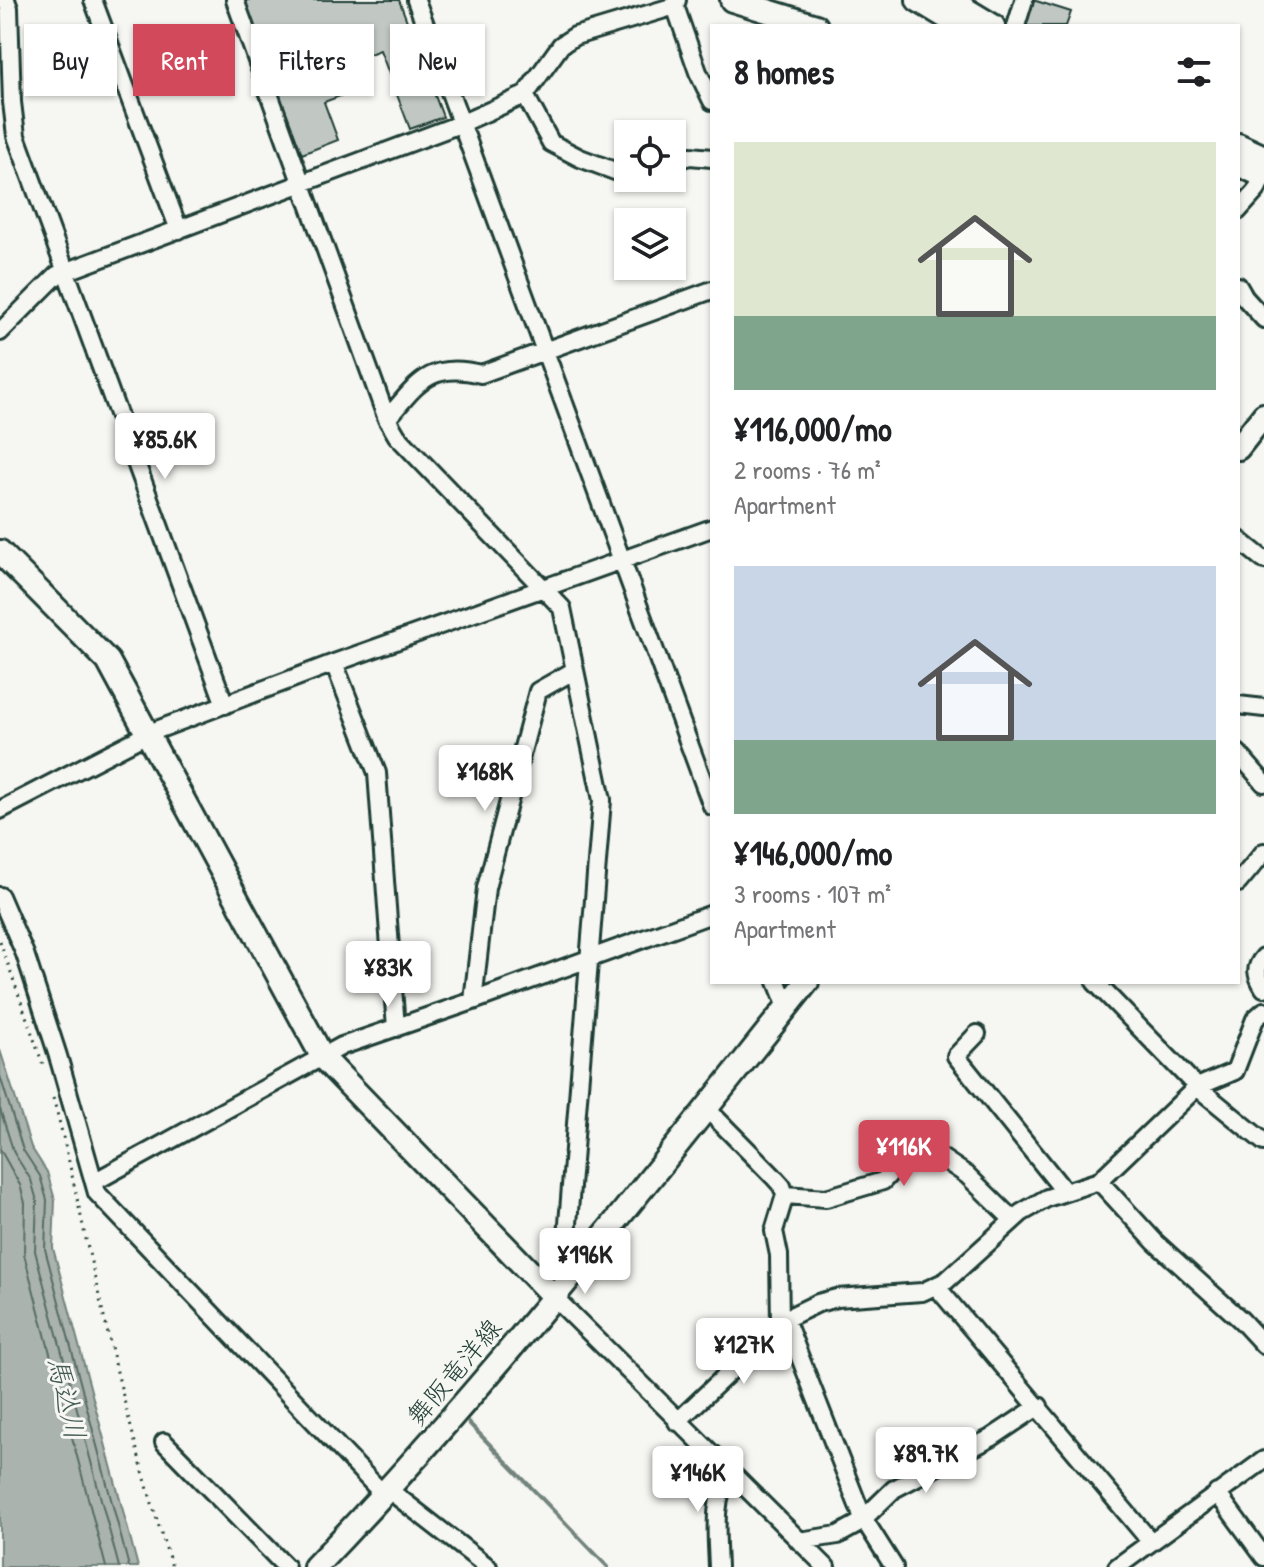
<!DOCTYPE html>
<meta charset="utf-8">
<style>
body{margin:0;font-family:"Patrick Hand","Klee One",sans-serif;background:#f6f6f6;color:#202124;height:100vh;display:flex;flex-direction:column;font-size:30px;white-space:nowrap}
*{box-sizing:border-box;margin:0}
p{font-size:26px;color:#757577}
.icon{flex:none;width:44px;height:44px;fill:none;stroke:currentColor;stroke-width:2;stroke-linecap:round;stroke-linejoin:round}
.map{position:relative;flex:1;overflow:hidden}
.drawer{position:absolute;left:710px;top:24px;width:530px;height:960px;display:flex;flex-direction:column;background:#fff;border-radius:0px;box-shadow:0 2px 6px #0004}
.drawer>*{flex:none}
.banner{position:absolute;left:24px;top:24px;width:566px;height:72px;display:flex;gap:16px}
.tools{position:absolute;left:614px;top:120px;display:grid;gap:16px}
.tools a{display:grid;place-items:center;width:72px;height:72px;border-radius:0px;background:#fff;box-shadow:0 2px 6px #0004;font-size:40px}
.price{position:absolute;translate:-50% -68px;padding:0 18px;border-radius:8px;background:#fff;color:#222;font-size:26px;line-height:52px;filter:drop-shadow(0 2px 4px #0008)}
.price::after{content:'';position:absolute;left:50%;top:48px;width:24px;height:18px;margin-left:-12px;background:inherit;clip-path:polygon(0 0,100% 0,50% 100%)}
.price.on{background:#d1495b;color:#fff}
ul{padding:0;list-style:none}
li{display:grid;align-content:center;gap:16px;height:424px;padding:0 24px}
li span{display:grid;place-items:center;height:248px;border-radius:0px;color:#555}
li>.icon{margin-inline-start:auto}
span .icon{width:144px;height:144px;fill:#fffc;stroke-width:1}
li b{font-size:34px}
h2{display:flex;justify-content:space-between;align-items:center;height:96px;padding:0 24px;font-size:34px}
.tag{padding:0 28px;border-radius:0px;background:#fff;box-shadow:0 2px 6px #0004;font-size:28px;line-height:72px}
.tag.on{background:#d1495b;color:#fff}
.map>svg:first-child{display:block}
.water{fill:#aab3ae;stroke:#72847d;stroke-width:2}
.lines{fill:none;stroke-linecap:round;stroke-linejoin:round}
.shore{stroke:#576c65;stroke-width:2}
.stream{stroke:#72847d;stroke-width:4}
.building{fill:#c1c8c3;stroke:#1f3d34;stroke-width:2}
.street-casing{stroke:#1f3d34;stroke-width:22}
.secondary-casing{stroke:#1f3d34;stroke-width:28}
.path{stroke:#1f3d34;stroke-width:3;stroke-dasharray:2 6;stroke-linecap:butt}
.street{stroke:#f6f6f2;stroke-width:16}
.secondary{stroke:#f6f6f2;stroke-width:22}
.labels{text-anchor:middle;stroke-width:6;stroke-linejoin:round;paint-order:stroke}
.street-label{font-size:26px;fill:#1f3d34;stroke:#f6f6f2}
.water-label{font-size:28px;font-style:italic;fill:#425a52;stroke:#f6f6f2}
</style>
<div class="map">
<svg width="1264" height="1567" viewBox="0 0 1264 1567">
<rect width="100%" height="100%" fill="#f6f6f2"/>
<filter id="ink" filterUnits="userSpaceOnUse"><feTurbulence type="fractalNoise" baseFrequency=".0125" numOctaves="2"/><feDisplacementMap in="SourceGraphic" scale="16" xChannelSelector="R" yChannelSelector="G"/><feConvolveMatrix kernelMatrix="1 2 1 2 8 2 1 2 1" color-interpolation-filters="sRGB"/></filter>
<g filter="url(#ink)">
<path class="water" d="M0,1050L31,1147L47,1172L55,1200L53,1248L138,1567H0Z"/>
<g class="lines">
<path class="shore" d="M0,1076L23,1150L40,1176L47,1200L45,1249L129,1567
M0,1109L14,1153L31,1180L37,1201L35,1251L119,1567
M0,1149L20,1185L25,1203L24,1254L106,1567"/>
<path class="stream" d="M468,1422L608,1567"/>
</g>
<path class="building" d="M243,0H399L443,117L410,129L380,50L356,59L367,86L324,102L338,140L302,154Z
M1033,0L1071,12L1066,26H1025Z"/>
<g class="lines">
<defs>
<path id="street" d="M6,0L9,8L12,102L16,136L225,705
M93,0L179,230
M235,0L387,419L397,436L562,608L602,800L563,1286
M416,0L712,806
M677,0L675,6L698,72L712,101
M1016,26L1024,0
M525,95L551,143L580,158L628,176
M672,161L690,156L712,158
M1238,211L1256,191L1264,174
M1238,286L1245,298L1264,319
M0,332L57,275L460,124L525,95L561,45L575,36L675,6
M387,419C418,383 430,361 481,374L712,290
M1238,539L1264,560
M334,663L377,773L396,1028
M1238,705L1264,708
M1238,753L1264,783
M0,810L149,733L334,663L712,528
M1238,883L1264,852
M0,896L25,954L58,1056L97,1193L384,1495
M1264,957C1254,968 1256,975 1264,988
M777,982L787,1007
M1095,982L1197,1087L1264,1142
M473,1001L486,888L538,691L575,670
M977,1034L956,1056L1065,1192
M707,1109L773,1176L782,1186L785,1195L774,1231L779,1255L780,1323
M1099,1181L1155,1242L1241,1320L1264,1345
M94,1182L342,1046L473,1001L712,914
M785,1195L826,1198L883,1181L918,1142L967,1175L1013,1220
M936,1286L1151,1542
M554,1297L826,1567
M785,1319L863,1518L894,1567
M677,1422L785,1319L818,1303L837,1298L922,1292L946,1281L1021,1213L1047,1198L1099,1181L1197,1087L1235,1071L1255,1019L1264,1011
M164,1442L286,1567
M389,1490L488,1567
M1217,1493L1264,1557
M799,1541L838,1535L858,1524L894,1489L991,1438L1039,1406
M718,1567C717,1538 712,1498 729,1473
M1117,1567L1264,1460"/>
<path id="secondary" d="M732,0L816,26
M918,0L961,26
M950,0L993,26
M1238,145L1264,157
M1238,164L1264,176
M1238,448L1264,415
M0,552L108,661L323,1058L554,1297
M315,1567C492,1383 648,1181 807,982"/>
</defs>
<use href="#street" class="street-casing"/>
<use href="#secondary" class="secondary-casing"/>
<path class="path" d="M0,941L44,1068
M53,1098C70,1159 81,1221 96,1283C118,1378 141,1474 172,1567"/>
<use href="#street" class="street"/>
<use href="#secondary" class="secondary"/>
</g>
</g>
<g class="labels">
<g class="street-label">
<text transform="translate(454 1372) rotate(-50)" y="9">舞阪竜洋線</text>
</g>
<g class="water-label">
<text transform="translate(67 1398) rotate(77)" y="10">馬込川</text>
</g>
</g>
</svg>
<div class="tools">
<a><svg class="icon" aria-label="locate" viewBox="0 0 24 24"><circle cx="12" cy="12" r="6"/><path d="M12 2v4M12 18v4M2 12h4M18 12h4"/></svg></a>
<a><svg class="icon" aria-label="layers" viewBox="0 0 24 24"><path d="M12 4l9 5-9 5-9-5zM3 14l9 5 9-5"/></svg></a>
</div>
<b class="price" style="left:165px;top:481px">¥85.6K</b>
<b class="price" style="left:485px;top:813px">¥168K</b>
<b class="price" style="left:388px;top:1009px">¥83K</b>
<b class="price on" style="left:904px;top:1188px">¥116K</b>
<b class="price" style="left:585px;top:1296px">¥196K</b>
<b class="price" style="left:744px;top:1386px">¥127K</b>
<b class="price" style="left:926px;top:1495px">¥89.7K</b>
<b class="price" style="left:698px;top:1514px">¥146K</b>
<div class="banner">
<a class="tag">Buy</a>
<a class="tag on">Rent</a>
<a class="tag">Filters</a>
<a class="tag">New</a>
</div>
<section class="drawer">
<h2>8 homes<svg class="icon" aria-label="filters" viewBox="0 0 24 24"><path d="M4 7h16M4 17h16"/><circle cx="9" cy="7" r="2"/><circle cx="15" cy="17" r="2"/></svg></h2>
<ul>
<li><span style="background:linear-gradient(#dfe7d0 70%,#7fa58c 0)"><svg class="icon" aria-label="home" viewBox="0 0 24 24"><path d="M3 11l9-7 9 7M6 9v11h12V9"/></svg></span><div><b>¥116,000/mo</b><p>2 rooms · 76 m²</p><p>Apartment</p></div></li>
<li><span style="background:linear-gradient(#c9d6e8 70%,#7fa58c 0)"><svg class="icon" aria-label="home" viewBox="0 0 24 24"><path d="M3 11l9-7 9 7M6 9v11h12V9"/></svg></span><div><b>¥146,000/mo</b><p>3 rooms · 107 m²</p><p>Apartment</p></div></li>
</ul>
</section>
</div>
